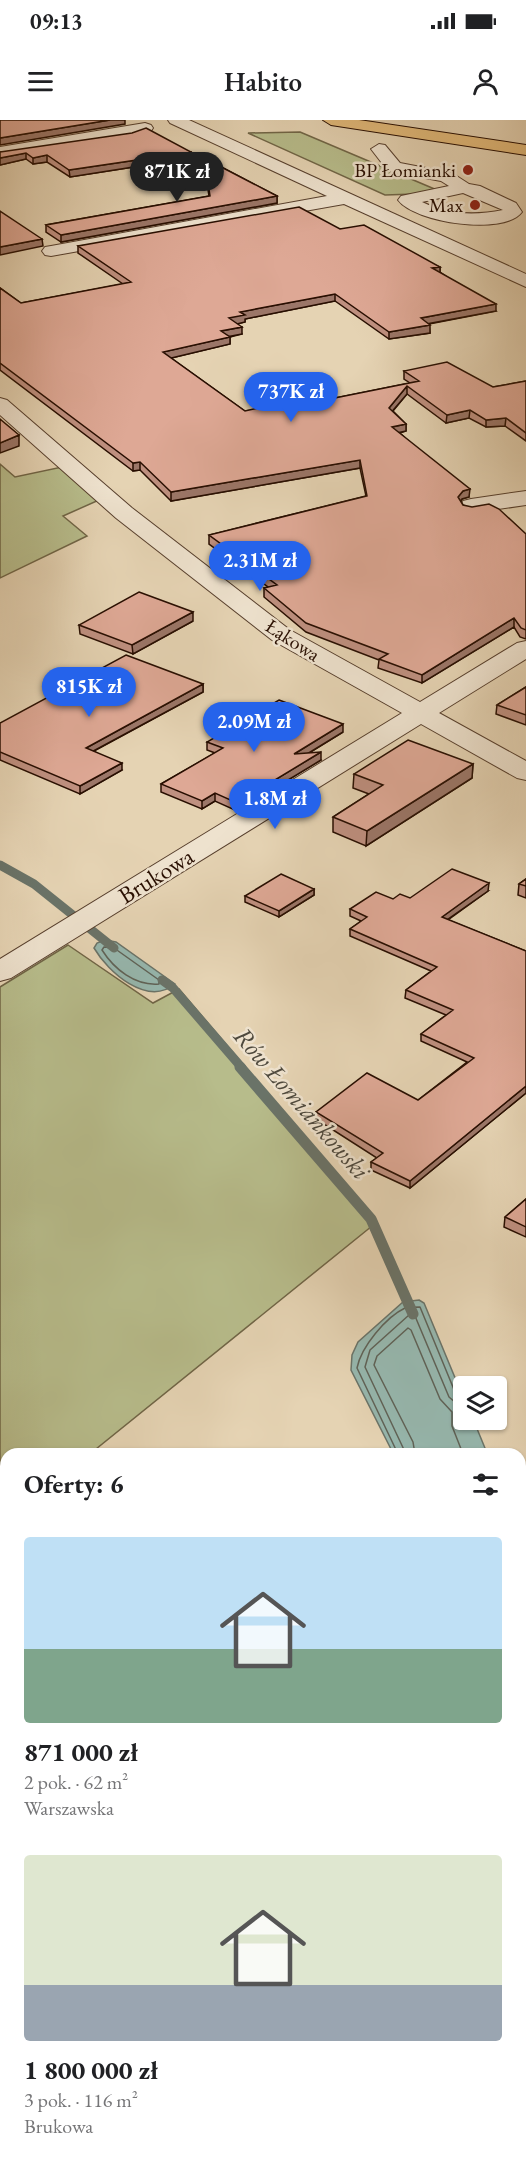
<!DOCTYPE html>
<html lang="pl">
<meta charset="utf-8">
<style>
body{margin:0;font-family:"EB Garamond",serif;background:#f6f6f6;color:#202124;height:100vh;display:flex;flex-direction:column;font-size:22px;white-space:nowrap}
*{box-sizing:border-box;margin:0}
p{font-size:20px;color:#757577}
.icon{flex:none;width:33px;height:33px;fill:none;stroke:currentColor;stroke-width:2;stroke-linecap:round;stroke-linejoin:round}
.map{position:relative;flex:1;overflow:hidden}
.panel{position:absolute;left:0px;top:1328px;width:526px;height:722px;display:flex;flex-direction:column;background:#fff;border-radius:18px 18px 0 0;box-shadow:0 2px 4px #0004}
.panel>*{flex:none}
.controls{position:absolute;left:453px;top:1256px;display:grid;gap:12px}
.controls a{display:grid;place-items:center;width:54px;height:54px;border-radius:6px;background:#fff;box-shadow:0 2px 4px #0004;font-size:30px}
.price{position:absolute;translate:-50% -51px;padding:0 14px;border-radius:21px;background:#2563eb;color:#fff;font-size:20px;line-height:39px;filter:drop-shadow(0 2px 3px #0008)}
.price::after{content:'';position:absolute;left:50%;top:36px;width:18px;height:14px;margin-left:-9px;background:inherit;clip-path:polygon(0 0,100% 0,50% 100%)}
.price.current{background:#222;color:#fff}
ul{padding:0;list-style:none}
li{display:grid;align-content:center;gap:12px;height:318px;padding:0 24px}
li span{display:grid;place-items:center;height:186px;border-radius:6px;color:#555}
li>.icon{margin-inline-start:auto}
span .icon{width:108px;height:108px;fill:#fffc;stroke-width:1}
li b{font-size:26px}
h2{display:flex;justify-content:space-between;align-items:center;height:72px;padding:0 24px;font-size:26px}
.status{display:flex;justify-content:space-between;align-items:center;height:42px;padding:0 30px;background:#fff;direction:ltr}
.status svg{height:16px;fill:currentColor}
header{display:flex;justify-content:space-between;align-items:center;height:78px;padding:0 24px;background:#fff;font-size:27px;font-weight:600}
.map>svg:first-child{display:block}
.green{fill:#b7bc8b;stroke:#706546;stroke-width:1.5}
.water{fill:#96b7ae;stroke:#6a7368;stroke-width:1.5}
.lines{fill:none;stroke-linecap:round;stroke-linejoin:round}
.shore{stroke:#5f6257;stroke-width:1.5}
.stream-far2{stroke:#6a7368;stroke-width:9}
.stream-far1{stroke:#6a7368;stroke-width:11}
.stream{stroke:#6a7368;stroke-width:14}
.minor-casing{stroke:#573f2d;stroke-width:2}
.highway-casing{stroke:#280e00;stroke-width:2}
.minor{fill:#eee2ce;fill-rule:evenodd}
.highway{fill:#e2ba7a;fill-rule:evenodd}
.wall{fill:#bf9080;stroke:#280e00;stroke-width:1.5}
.shaded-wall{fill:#9b7668;stroke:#280e00;stroke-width:1.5}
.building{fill:#dea895;stroke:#280e00;stroke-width:1.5}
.poi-dot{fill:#8f2418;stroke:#eee2ce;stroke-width:2}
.labels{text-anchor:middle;stroke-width:5;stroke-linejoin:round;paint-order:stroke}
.far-poi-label{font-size:20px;fill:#280e00;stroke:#eee2ce;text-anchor:end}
.far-street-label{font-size:20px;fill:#280e00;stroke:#eee2ce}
.street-label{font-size:24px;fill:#280e00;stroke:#eee2ce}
.water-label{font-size:26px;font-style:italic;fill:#4e493d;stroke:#eee2ce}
</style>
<div class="status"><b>09:13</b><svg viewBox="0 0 49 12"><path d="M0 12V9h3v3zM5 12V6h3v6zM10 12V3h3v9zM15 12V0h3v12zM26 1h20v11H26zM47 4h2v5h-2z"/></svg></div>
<header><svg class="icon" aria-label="menu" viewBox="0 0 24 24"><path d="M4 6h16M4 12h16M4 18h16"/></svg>Habito<svg class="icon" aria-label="person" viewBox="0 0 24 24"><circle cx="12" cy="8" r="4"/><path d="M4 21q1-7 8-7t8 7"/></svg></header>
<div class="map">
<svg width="526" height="2048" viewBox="0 0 526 2048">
<rect width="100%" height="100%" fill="#e5d3b3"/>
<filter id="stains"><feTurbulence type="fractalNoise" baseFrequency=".00333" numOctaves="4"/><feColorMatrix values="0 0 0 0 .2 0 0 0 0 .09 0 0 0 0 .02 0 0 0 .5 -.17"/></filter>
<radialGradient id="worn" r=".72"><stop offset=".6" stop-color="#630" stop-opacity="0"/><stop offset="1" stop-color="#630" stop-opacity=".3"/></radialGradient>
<path class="green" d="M300,12L444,73L385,75L248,13Z
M0,344L15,357L62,347L99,380L63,396L87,416L0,458Z
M68,825L153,883L179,869L377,1102L91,1333L6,1334V1403L0,1408V867Z
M521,1445H526V1884L520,1878Z"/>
<path class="water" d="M105,820L116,822L175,864C147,887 108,852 94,828L97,823Z
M419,1180L424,1183L463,1277L464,1299H473L487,1333H393L351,1250L352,1235L358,1222L403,1182Z"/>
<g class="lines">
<path class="shore" d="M104,827L114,828L159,860V864C135,866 114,849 102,830Z
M398,1334L357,1248C361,1227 386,1197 405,1188C409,1187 416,1187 420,1187L455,1272L464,1276
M406,1334L365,1247L370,1230L409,1195L415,1196L449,1277L456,1283L464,1284
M415,1334L413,1322L374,1245L377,1236L408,1208L411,1210L440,1279L452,1292V1306L463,1334"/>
<path class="stream-far2" d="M0,745L34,764L114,828
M162,860L173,868L242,948"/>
<path class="stream-far1" d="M240,947L371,1099L413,1194"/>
<path class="stream" d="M520,1518L526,1539"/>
<defs>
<path id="minor" d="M168,0H189L526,154V167L344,84L51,136L45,135L42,131L45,127L51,126L327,76L170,3Z
M145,3L151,5L153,8L151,11L132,17L0,37V27Z
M379,24L385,25L400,43L452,53L469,64L480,66L516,83L522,92C505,116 415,103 398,80L401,76L449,66L441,61L388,51L371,29ZM463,73L503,90C474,96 448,95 422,82Z
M0,278L7,280L132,388L290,510L420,582L517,523L526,521V539L439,593L526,641V660L517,658L421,604L11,858L0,861V839L402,593L272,520L116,398L0,295Z
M526,371V385L471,393L463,391L460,386L463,381L471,379Z"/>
<path id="highway" d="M323,0H359L526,25V35L331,5Z"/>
</defs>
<use href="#minor" class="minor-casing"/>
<use href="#highway" class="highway-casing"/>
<use href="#minor" class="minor"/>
<use href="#highway" class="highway"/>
</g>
<path class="wall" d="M0,32H191V38L70,57L47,42L33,44L26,39L0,45Z
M204,38L277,76V83L61,122L46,112V105L209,76L204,45Z
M340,109L440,147V152L496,191L429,204L430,213L389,219L335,181L245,199V202L237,204L242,214L230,217V224L171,238L245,291L335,278L410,263L404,259V251L493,267L526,261V321L505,306L486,307L469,298L446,303L407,274L393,291L406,304V311L400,313L469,377L462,379L461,381L463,385L526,414V519L520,517L514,507L422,563L378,548L379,540L306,512L264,477V468L268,467L209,424V415L366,376L360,348L171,381L140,350L133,351L0,250V168L21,183L123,164L78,133V126Z
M193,501L133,534L80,514L79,505Z
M203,564V572L94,631L122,650L80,674L0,640V603Z
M526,567V605L496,594L497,585Z
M343,612L309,633L321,640L237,691L215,681L202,689L161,672V664L215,633L207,630V622Z
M473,644L472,658L366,726L333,712V697L369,674L353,668L354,654Z
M526,759V778L518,775L519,764Z
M314,769V775L279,797L245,782V776Z
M488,771L448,800L526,831V973L410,1068L371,1050V1042L377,1038L316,999V992L418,980L467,942L421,921V914L446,895L405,878L406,870L431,851L350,816V809L361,801L350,796V789L410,778Z
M526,1079V1117L504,1107L505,1097Z"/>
<path class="shaded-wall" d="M110,0H125V4L0,25V18Z
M191,32V38L70,57L69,50Z
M26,33V39L0,45V38Z
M47,35V42L33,44V38Z
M277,76V83L61,122V115Z
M42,119L43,126L0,135V127Z
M440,147V154L432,148Z
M335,174V181L245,199V202L229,206V198L240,192Z
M496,184V191L421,205V198Z
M430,205V213L389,219V212Z
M242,207V214L221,218V211Z
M230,217V224L163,240V232Z
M407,266V274L389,295V288Z
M470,290L469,298L446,303L447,295Z
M506,298L505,306L486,307V300Z
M406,304V311L392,314V307Z
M19,315V326L0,333V323Z
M360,340V348L171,381V372Z
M140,342V350L133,351V343Z
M470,369L469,377L462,379L458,385V377L463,371Z
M193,492V501L133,534L132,525Z
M514,498V507L422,563V555Z
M203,564V572L86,635V628Z
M343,604V612L294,642V634Z
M321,632V640L237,691V683Z
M122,643V650L80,674V666Z
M473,644L472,658L366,726L367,711Z
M215,673V681L202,689V681Z
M489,763L488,771L441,804L442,797Z
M314,769V775L279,797V791Z
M526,966V973L410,1068V1061Z
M6,1823V1843L0,1849V1829Z
M309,2043H315L311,2048H304Z"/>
<path class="building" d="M0,0H110L0,18Z
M146,8L191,32L69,50L47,35L33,38L26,33L0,38V32L132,13Z
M204,38L277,76L61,115L46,105L210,76Z
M299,87L340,109L364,105L440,147L432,148L496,184L421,198L430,205L389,212L335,174L240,192L245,195L229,198L242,207L221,211L230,217L163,232L245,291L327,273L335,278L419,261L404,251L447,242L493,267L526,261V313L506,298L486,300L470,290L447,295L407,266L389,288L406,304L392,307L470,369L463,371L458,377L463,385L472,387L489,384L499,389L526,414V510L521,508L514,498L422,555L379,539L388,534L306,503L264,468L277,465L209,415L367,376L360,340L171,372L140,342L133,343L0,243V168L21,183L131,162L78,126Z
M0,91L42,119L0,127Z
M0,299L19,315L0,323Z
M139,472L193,492L132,525L79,505Z
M126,535L203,564L86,628L122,643L80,666L0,632V603Z
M526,567V595L497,585Z
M279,580L343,604L294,634L321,632L237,683L215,673L202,681L161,664L223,628L207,622Z
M408,620L473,644L367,711L333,697L383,665L354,654Z
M452,749L489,763L442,797L526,831V966L410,1061L371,1042L383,1033L316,992L367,953L418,980L474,938L421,914L453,890L406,870L437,847L350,809L367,797L350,789L376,772L393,779L400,774L410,778Z
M281,754L314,769L279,791L245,776Z
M526,759V766L519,764Z
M526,1079V1107L505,1097Z
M6,1579V1823L0,1829V1584Z
M264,2043H309L304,2048H259Z"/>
<g class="poi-dot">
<circle cx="468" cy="50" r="6"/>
<circle cx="475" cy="85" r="6"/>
</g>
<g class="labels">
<g class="far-poi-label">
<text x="456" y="57">BP Łomianki</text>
<text x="463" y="92">Max</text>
</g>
<g class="far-street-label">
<text transform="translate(293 520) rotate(33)" y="7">Łąkowa</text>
</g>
<g class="street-label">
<text transform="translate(156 756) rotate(-32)" y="8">Brukowa</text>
</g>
<g class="water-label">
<text transform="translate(302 983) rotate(49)" y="9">Rów Łomiankowski</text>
</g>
</g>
<rect width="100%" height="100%" filter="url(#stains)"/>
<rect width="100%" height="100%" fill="url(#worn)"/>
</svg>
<div class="controls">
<a><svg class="icon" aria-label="layers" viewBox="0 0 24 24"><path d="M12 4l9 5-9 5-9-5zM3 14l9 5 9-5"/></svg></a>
</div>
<b class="price current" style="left:177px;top:83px">871K zł</b>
<b class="price" style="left:291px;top:303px">737K zł</b>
<b class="price" style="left:260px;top:472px">2.31M zł</b>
<b class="price" style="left:89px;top:598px">815K zł</b>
<b class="price" style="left:254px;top:633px">2.09M zł</b>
<b class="price" style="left:275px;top:710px">1.8M zł</b>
<section class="panel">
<h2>Oferty: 6<svg class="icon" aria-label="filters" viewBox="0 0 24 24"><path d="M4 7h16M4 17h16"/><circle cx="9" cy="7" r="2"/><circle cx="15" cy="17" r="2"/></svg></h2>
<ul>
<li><span style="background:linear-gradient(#bfe0f5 60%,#7fa58c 0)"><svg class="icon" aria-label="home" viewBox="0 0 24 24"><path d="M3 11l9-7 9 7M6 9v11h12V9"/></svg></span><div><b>871 000 zł</b><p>2 pok. · 62 m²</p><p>Warszawska</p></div></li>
<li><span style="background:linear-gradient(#dfe7d0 70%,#9aa5b1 0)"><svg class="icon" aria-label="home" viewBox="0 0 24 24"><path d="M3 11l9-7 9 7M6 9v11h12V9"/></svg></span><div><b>1 800 000 zł</b><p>3 pok. · 116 m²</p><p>Brukowa</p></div></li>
</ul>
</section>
</div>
